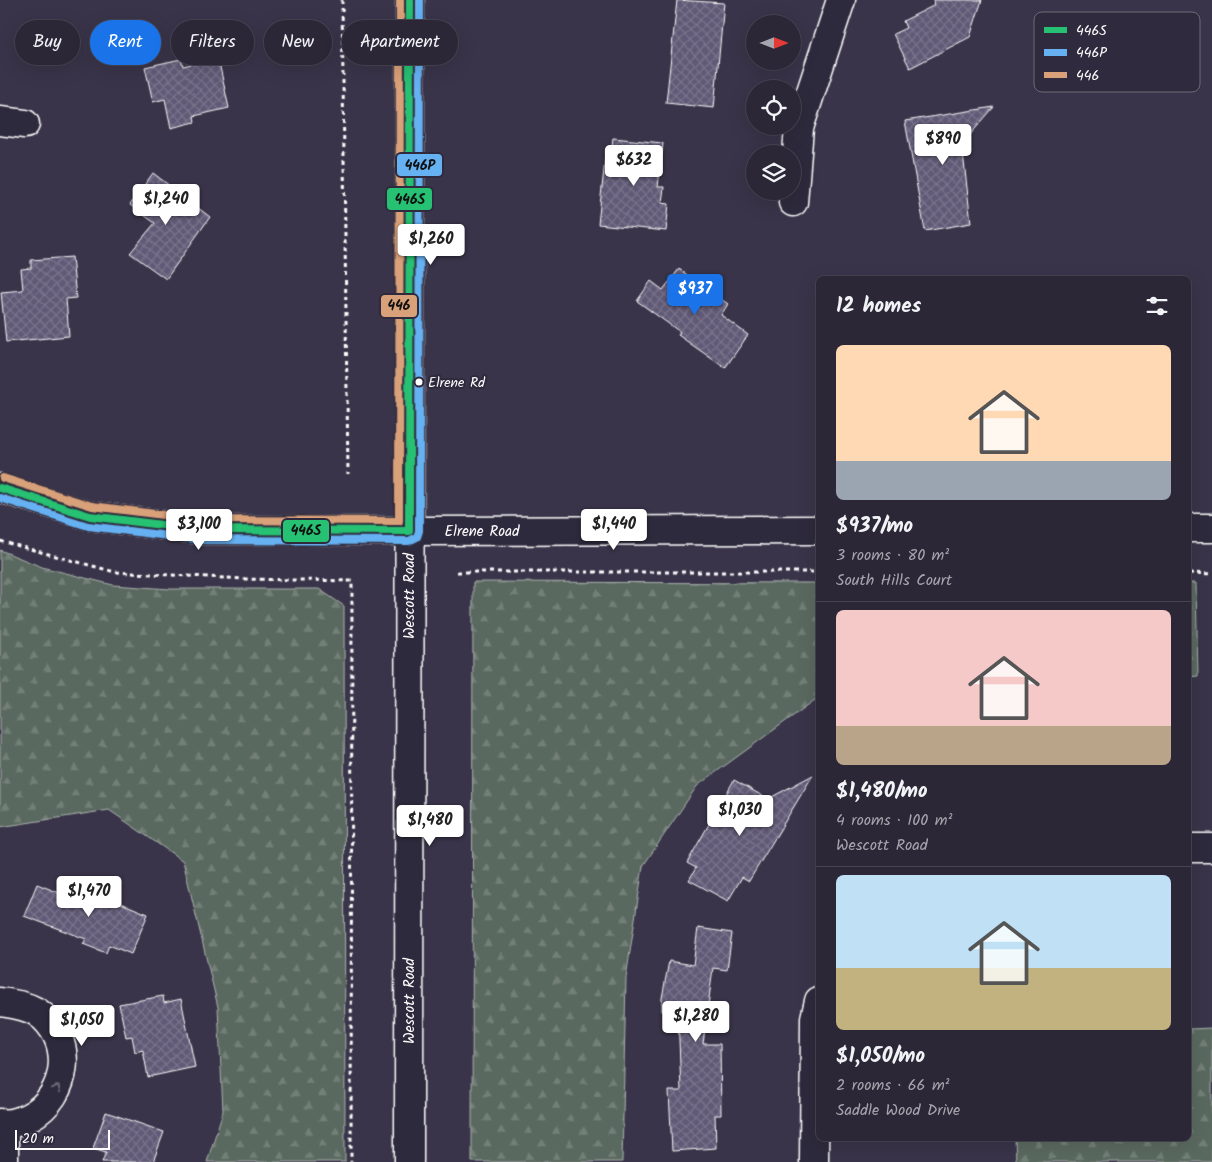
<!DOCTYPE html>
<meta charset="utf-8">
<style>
body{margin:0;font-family:Kalam,sans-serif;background:#373342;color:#f1f3f6;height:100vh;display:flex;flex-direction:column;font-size:19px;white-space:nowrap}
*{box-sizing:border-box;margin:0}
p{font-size:16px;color:#a6a5ad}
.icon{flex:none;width:28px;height:28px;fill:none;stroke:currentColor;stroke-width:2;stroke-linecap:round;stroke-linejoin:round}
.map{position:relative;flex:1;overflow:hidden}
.sheet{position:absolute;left:816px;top:276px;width:375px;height:865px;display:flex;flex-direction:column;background:#2b2737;border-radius:8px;box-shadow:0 5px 20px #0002,0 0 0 1px #474452}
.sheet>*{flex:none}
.hud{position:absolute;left:15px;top:20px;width:475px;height:45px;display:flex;gap:10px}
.needle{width:32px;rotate:90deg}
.fabs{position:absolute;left:746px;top:15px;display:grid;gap:10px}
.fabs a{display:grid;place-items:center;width:55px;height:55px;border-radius:50%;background:#2b2737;box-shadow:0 5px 20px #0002,0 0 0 1px #474452;font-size:25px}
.scale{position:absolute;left:15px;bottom:12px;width:95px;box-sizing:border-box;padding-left:5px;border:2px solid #fff;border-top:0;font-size:14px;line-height:18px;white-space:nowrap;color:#fff;-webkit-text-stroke:4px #2f2a3d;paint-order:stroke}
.price{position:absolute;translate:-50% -42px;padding:0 11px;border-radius:5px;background:#fff;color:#222;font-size:16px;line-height:32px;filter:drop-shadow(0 1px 2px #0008)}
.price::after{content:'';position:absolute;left:50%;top:30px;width:15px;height:11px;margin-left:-8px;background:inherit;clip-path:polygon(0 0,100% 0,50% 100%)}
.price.active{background:#1a73e8;color:#fff}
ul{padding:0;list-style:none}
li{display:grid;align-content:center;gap:10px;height:265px;padding:0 20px}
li+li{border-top:1px solid #474452}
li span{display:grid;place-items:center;height:155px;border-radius:8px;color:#555}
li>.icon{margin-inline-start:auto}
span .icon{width:90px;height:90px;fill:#fffc;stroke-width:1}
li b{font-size:21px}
h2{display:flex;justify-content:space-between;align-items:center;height:60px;padding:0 20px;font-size:21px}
.pill{padding:0 18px;border-radius:22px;background:#2b2737;box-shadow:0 5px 20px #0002,0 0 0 1px #474452;font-size:18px;line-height:45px}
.pill.active{background:#1a73e8;color:#fff}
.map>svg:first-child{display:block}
.forest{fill:url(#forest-firs);stroke:#acb4b0}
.building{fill:url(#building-cross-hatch);stroke:#fff}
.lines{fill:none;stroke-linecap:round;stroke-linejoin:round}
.street-casing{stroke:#fff;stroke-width:31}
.secondary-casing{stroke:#fff;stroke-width:31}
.path{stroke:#fff;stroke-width:3;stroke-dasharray:4 4;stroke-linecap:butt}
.street{stroke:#2f2a3d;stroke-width:28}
.secondary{stroke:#2f2a3d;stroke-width:28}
.bus-1-casing{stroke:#2f2a3d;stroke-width:11}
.bus-2-casing{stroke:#2f2a3d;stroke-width:11}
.bus-3-casing{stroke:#2f2a3d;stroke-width:11}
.bus-1{stroke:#26c172;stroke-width:8}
.bus-2{stroke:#66b1f2;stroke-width:8}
.bus-3{stroke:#d9a179;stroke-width:8}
.oneway{stroke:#6d6a77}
.bus-dot{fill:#fff;stroke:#2f2a3d;stroke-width:2}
.labels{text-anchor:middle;stroke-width:4;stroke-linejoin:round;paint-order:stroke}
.bus-label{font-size:14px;fill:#fff;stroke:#2f2a3d;text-anchor:start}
.street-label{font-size:15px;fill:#fff;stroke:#2f2a3d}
.key{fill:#2f2a3d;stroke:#6d6a77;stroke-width:1}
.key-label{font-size:14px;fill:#fff}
.line-badge{stroke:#2f2a3d;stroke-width:2}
.pale-badge-label{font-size:14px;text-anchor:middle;font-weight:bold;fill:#111}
</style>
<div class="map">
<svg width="1212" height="1162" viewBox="0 0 1212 1162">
<defs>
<pattern id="forest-firs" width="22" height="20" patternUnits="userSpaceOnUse" patternTransform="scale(1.25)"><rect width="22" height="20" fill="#5a6960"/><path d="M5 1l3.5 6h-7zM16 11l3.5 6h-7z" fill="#738078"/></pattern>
<pattern id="building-cross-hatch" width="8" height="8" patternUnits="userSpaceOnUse" patternTransform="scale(1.25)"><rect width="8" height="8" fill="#615a77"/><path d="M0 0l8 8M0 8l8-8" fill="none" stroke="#79738b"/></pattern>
</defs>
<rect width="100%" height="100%" fill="#393449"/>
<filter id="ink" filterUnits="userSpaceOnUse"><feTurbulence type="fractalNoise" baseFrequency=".02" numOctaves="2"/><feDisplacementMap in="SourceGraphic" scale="10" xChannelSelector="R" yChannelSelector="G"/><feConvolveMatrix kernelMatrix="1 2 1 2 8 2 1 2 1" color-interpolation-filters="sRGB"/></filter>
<g filter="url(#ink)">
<path class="forest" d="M0,550L42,567L113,585L170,589H319L344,606L345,1162H207L223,1111L218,1007L183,861L109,810L0,827Z
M473,582L819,583V697L697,786L643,866L626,978L622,1162H472Z
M1189,583H1196L1198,676L1189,677Z
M1212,1028V1162H1016L1015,1139H1189V1029Z"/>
<path class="building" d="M677,0L724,3L714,108L666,103Z
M934,0H982L970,37L910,68L893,34L906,28L903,21L933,6Z
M218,58L229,108L194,116L195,122L171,128L165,99L153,102L145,67L181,59L183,66Z
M994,107L962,144L971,223L925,231L905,121Z
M613,138L663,143L658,187H664L662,203L669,204L666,231L598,224L605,160L610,161Z
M153,173L210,217L166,279L130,253L155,223L130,205Z
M72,257L76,298L66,299L69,336L6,342L1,292L23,290L21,269L31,268V260Z
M679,269L728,304L721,315L748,335L725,368L678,335L680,332L637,301L651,281L663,290Z
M813,775L749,881L742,877L728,901L689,880L696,868L687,863L734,780L768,799Z
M37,884L79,901L84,888L148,914L131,954L109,945L106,953L83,944L86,939L24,916Z
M698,928L732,933L727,970L713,968L703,1044H720L721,1115H715L716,1148L672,1151L669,1091H681L678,1014L662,1011V998L669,961L693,965Z
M163,996L164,1003L181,999L195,1067L148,1077L143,1050L135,1052L132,1036L126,1037L119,1004Z
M106,1112L164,1132L153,1162H102L106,1152L93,1148Z"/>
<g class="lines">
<defs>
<path id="street" d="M0,121L25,124
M793,202L799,128L841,0
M1189,848H1212
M0,1002C13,1004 25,1005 37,1012C76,1039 69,1096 29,1117C21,1121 10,1125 0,1123
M4,1124V1162
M814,1162L815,1018L819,1001"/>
<path id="secondary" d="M0,488L90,516L202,530L409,531L819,530
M1189,528H1212
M409,1162L410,0"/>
</defs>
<use href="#street" class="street-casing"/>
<use href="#secondary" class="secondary-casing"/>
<path class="path" d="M342,0L348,474
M0,541L115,572L244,579L352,581L351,1162
M457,572H819
M1189,573L1212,574"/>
<use href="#street" class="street"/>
<use href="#secondary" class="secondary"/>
<defs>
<path id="bus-1" d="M0,488L90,516L202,530L409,531L410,0"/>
<path id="bus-2" d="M0,498L88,526L201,540L409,541L417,537L419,531L420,0"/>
<path id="bus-3" d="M3,478L92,506L203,520L399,521L400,0"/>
</defs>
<use href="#bus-1" class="bus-1-casing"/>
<use href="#bus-2" class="bus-2-casing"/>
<use href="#bus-3" class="bus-3-casing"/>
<use href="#bus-1" class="bus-1"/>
<use href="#bus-2" class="bus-2"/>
<use href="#bus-3" class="bus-3"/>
</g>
<defs><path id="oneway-chevron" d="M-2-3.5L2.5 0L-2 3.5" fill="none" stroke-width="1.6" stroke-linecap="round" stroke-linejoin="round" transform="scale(1.25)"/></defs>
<use class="oneway" href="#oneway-chevron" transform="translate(57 1088) rotate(-64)"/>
</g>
<circle class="bus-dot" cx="419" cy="382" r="4.5"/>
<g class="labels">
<g class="bus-label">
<text x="428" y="387">Elrene Rd</text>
</g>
<g class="street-label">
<text x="482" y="536">Elrene Road</text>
<text transform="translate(409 596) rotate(-90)" y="5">Wescott Road</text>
<text transform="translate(409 1001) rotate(-90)" y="5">Wescott Road</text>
</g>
</g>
<rect x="1034" y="12" width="166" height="80" rx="8" class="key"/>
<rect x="1044" y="27" width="23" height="6" fill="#26c172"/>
<rect x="1044" y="49" width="23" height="7" fill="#66b1f2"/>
<rect x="1044" y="72" width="23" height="6" fill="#d9a179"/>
<g class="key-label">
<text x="1076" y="35">446S</text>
<text x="1076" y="57">446P</text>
<text x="1076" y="80">446</text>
</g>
<g class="line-badge">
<rect x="396" y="153" width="47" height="24" rx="5" fill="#66b1f2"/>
<rect x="386" y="187" width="47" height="24" rx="5" fill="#26c172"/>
<rect x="380" y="294" width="38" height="24" rx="5" fill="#d9a179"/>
<rect x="282" y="519" width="48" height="24" rx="5" fill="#26c172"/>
</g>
<g class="pale-badge-label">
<text x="420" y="170">446P</text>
<text x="410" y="204">446S</text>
<text x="399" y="310">446</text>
<text x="306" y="535">446S</text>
</g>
</svg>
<div class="fabs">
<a><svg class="needle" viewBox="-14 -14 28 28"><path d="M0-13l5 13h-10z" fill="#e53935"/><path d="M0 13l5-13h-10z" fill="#a6a5ad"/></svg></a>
<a><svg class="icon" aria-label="locate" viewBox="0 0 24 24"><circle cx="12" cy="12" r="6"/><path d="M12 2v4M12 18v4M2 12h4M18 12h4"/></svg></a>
<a><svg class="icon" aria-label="layers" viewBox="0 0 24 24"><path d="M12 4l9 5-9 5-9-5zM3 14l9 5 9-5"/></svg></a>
</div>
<div class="scale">20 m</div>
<b class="price" style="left:943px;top:166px">$890</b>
<b class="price" style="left:634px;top:187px">$632</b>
<b class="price" style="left:166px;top:226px">$1,240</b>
<b class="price" style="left:431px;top:266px">$1,260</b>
<b class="price active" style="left:695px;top:316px">$937</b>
<b class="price" style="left:199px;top:551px">$3,100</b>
<b class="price" style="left:614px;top:551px">$1,440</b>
<b class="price" style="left:740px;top:837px">$1,030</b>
<b class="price" style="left:430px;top:847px">$1,480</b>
<b class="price" style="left:89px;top:918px">$1,470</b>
<b class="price" style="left:696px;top:1043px">$1,280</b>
<b class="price" style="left:82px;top:1047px">$1,050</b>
<div class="hud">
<a class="pill">Buy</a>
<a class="pill active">Rent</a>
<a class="pill">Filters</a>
<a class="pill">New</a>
<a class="pill">Apartment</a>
</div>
<section class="sheet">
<h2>12 homes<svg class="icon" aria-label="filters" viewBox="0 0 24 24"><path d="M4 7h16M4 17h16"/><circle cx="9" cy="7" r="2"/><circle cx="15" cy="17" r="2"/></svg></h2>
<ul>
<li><span style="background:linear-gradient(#ffd9b3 75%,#9aa5b1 0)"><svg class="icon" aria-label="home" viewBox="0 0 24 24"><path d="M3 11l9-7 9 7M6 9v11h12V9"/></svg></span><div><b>$937/mo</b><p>3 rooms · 80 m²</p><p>South Hills Court</p></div></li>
<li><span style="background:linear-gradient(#f6c9c9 75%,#b9a48a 0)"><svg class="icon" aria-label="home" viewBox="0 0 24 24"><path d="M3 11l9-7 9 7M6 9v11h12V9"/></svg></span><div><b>$1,480/mo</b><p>4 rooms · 100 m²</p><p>Wescott Road</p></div></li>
<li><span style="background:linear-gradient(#bfe0f5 60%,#c2b280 0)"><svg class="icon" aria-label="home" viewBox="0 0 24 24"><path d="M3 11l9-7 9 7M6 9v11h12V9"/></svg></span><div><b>$1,050/mo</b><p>2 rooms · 66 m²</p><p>Saddle Wood Drive</p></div></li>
</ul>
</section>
</div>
